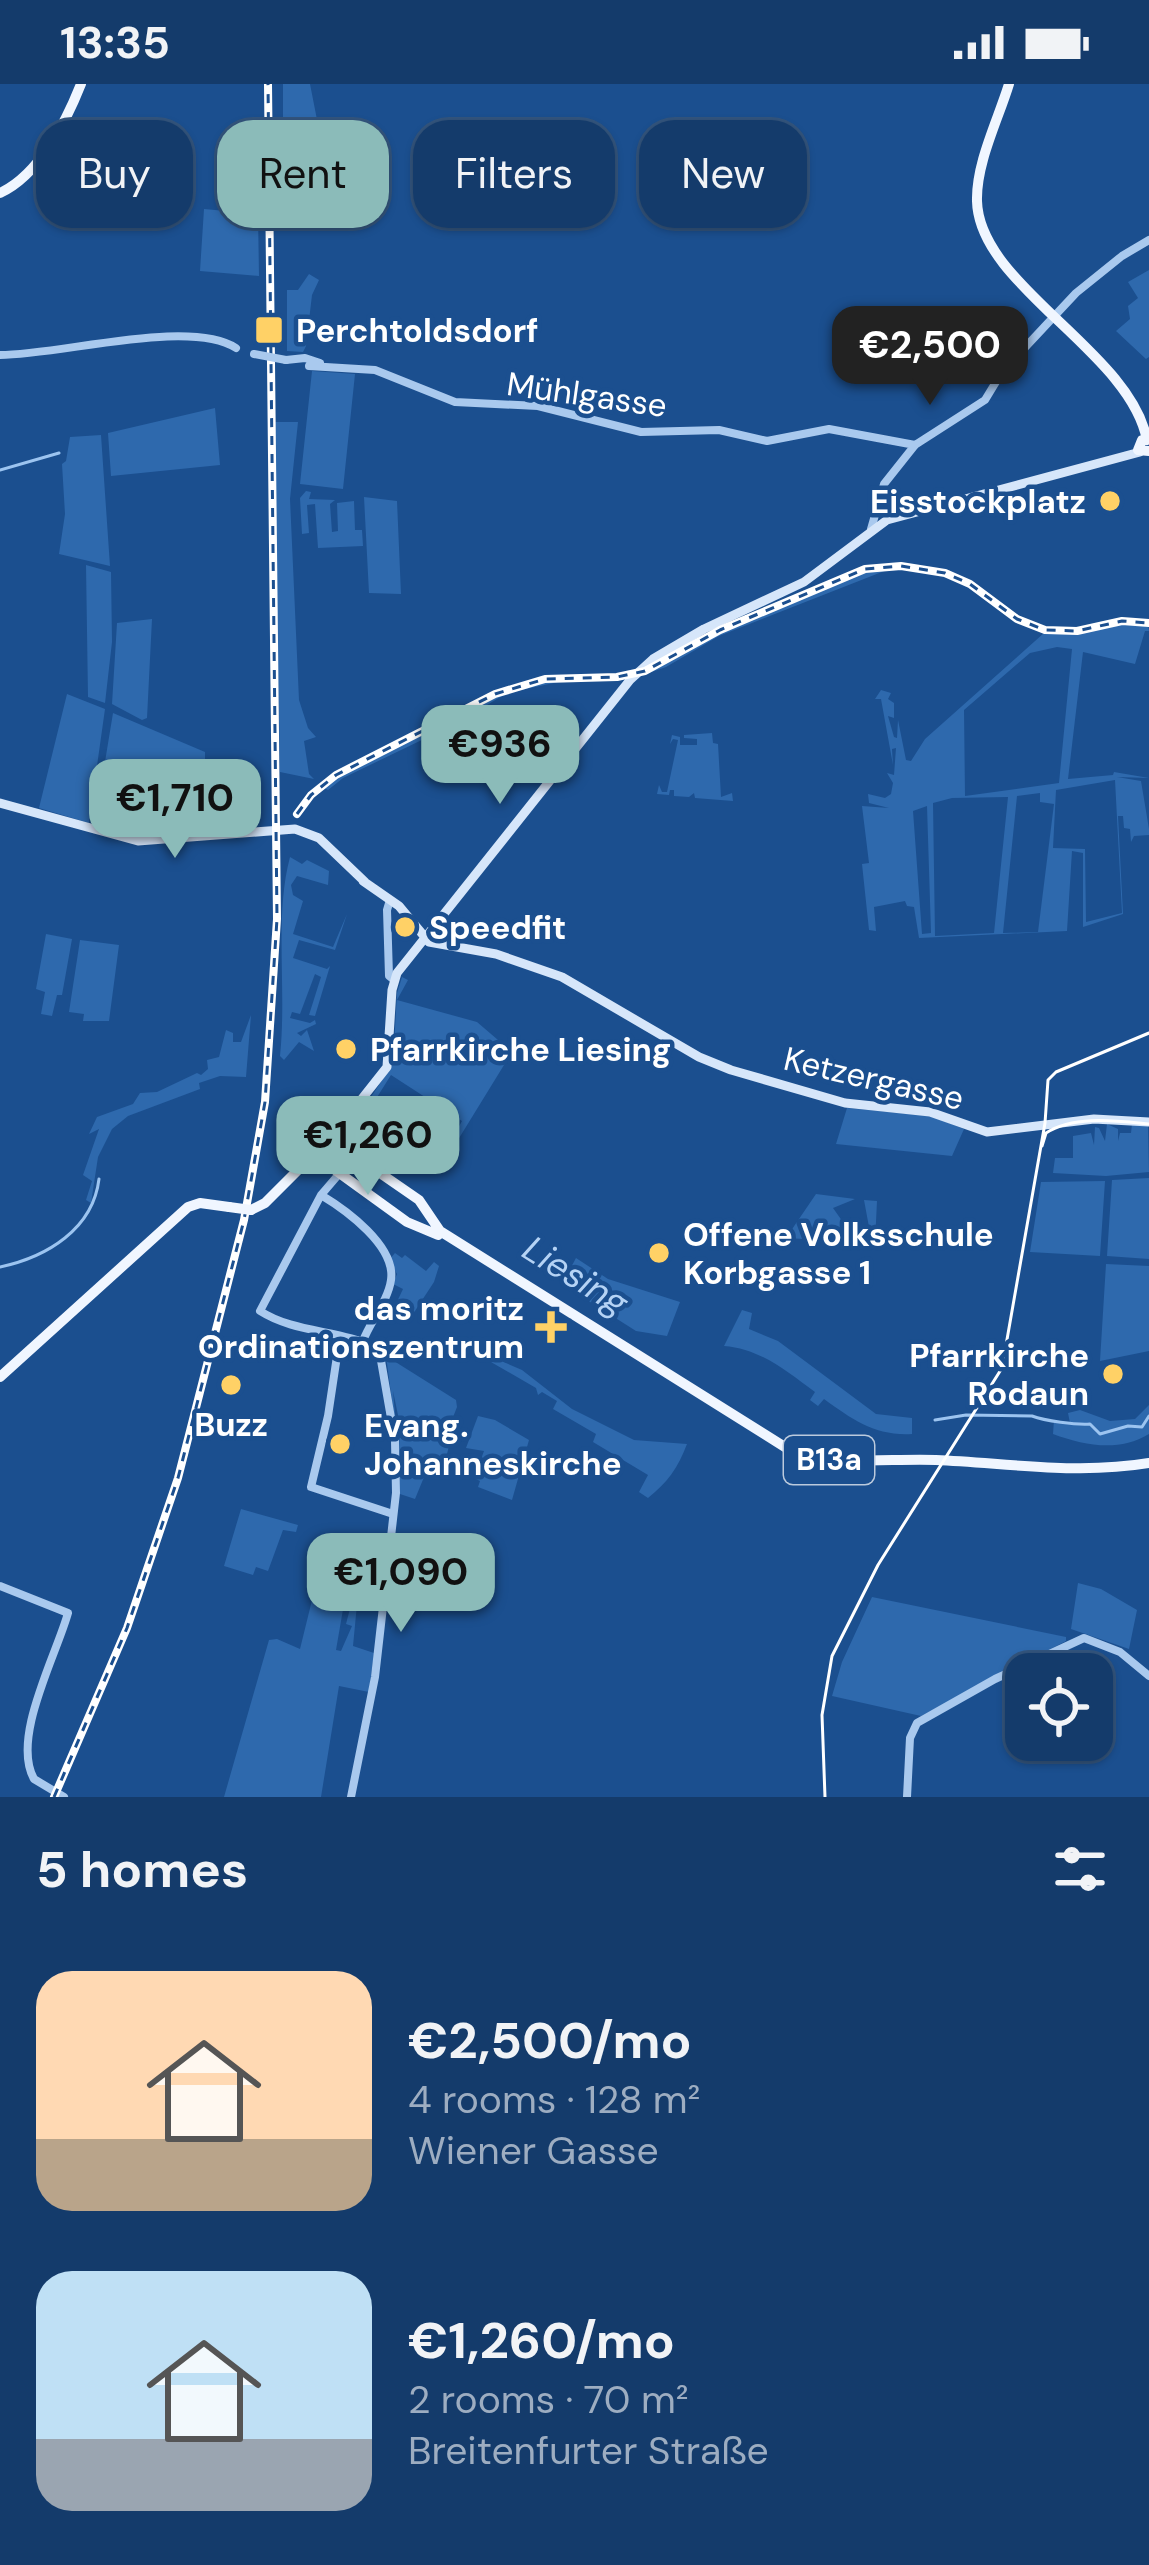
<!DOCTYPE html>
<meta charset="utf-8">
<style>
body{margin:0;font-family:"DM Sans",sans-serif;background:#214673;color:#f1f3f6;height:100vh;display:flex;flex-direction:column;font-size:45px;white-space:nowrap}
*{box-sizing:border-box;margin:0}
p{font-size:39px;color:#9dadc1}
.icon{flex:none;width:66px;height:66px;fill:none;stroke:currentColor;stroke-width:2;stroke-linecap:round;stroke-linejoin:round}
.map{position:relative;height:1713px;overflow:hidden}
.details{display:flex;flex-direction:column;background:#143b6b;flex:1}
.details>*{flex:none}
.banner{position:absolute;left:36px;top:36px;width:1077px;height:108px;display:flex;gap:24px}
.tools{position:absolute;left:1005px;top:1569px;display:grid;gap:24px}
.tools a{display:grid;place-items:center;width:108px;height:108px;border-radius:24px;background:#143b6b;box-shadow:0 3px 9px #0004,0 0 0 3px #33557e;font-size:60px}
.price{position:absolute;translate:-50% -102px;padding:0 27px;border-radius:24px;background:#8bbbb9;color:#111;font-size:39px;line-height:78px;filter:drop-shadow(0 3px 6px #0008)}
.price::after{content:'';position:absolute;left:50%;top:72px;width:36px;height:27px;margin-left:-18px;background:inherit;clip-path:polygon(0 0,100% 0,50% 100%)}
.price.selected{background:#222;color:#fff}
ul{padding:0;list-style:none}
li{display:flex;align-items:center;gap:36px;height:300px;padding:0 36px}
li span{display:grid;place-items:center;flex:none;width:336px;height:240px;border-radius:36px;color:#555}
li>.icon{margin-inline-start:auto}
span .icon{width:144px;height:144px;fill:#fffc;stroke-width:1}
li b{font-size:51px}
h2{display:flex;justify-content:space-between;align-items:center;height:144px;padding:0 36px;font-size:51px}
.tag{padding:0 42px;border-radius:36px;background:#143b6b;box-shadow:0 3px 9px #0004,0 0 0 3px #33557e;font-size:42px;line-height:108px}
.tag.selected{background:#8bbbb9;color:#111}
.status{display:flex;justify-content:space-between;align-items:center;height:84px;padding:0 60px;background:#143b6b;direction:ltr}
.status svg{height:33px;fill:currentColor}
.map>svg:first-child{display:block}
.green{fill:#2e69ad;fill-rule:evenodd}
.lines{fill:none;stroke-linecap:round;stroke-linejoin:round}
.stream{stroke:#9cc4f0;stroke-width:3}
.tertiary{stroke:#a9c9ee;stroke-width:8}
.secondary{stroke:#d6e6fa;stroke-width:9}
.primary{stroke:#f0f6ff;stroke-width:10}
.tram{stroke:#fff;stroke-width:3}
.rail-casing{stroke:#fff;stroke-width:8}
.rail{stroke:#1b4f8f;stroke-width:3;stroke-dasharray:9;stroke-linecap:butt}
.tertiary-bridge{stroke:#a9c9ee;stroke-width:8}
.primary-bridge{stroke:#f0f6ff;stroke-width:10}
.poi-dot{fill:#ffd166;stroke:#1b4f8f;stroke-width:4.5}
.labels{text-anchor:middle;stroke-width:9;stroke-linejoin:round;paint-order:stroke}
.shield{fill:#1b4f8f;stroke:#bbcadd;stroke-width:3}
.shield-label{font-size:30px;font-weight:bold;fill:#fff}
.poi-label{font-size:33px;font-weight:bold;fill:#fff;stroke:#1b4f8f;text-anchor:start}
.street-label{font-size:33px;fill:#fff;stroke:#1b4f8f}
.water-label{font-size:36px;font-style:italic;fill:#b5d3f5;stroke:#1b4f8f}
</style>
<div class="status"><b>13:35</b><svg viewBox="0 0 49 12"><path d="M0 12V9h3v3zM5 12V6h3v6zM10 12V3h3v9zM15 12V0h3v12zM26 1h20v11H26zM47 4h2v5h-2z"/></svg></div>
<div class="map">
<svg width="1149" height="1713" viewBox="0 0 1149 1713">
<rect width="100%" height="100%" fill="#1b4f8f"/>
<path class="green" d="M283,0H310L332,112L283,109Z
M204,125L258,130L259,192L200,187Z
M1149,186V273L1146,275L1116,247L1130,235L1128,222L1138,214L1128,198Z
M309,190L319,196L312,211L306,262L303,268L287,267V206H298Z
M312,287L355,290L343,405L300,400Z
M215,324L220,381L111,392L108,349Z
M273,338H298L290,415L299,616L308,644L316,653L304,657L309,690L314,695L280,688Z
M101,351L110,482L59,470L65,430L62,380L66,377L70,353Z
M306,407L311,408L309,415L335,416L330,420L332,448L338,447L337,419L354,417L355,446H362L363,462L318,464L315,420L307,421L309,449L302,450L300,414Z
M364,413L397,417L401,510L369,509Z
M86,481L111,488L112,558L105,619L88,613Z
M880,483L892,484L719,552L666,583L640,592L717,548L852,490Z
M152,535L147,634L142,636L112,620L117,539Z
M1120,538L1148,540L1149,547H1145L1135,580L1083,568L1068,695L1113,691L1114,688L1149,694L1117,693L1141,697L1149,745V751L1134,752L1131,758L1130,745L1124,744L1123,732H1118L1123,830L1083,843V769L1072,767L1067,847L919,854L914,823L907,822L905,817L874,823L876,847L869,846L862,780L869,779L862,722L889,724L869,719L868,710L885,714L891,710L893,699L887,689L894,691L896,664L892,665L893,681L881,615H875L881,606L891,609L888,615L894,619V634L888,632L894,653L897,654L898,636L906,676L911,677L925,655L1044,549L1079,548ZM1057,563L1072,565L1059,699L965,712L964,626L1030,569ZM1115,696L1122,829L1086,838L1085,765L1053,764L1056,706ZM1040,709V718L1054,720L1038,848L1003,849L1017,712ZM1008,713L994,849L935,852L933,719L952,714ZM927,722L931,849L922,850L913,727Z
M627,593L616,597H563L507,609L455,640L343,694L328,706L322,703L357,681L515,603L563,594Z
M67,610L105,625L89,739L39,724Z
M113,629L205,668V703L103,690Z
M712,649L713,659L718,660L721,713L732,709L733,717L695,714L694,709L689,713L674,712V706H670L669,711L657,710L659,701L662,708H667L678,656L673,655L670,660L672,651L680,653V661H697V655L684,654V651Z
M104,696L203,709V748L132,751L97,741Z
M290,773L302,780L307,776L329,787L328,801L297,792L291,801L293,811L303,817L293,850L333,863L347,830L335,866L299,856L293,874L327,885L330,882L315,932L309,931L321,893L315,890L300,930L292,928L290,934L310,939L315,936L316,940L297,949L301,952L307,946L314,967L299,958L284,976L280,972C287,905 274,833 290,773Z
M46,850L72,855L62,911H57L52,932L41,930L45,908L36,905Z
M80,856L119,861L109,937H83L84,930L69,928Z
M402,893L408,896L397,916L477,938L512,968L445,1077L423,1064L426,1061L442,1070L452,1054L455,1056L453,1053L462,1037L391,991L374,1018L369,1016L393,980L397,909Z
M251,931L246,993L220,992L199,999L200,1005L128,1032L112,1045L98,1073L91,1119L86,1116L92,1097L83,1091L99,1045L89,1050L97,1033L133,1020L140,1009L157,1008L197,989L201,991L208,985L207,976L219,973L226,946L233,949V958H241Z
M847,1024L931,1032L964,1045L952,1072L836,1060Z
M1107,1040L1118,1045V1057L1120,1049H1131L1132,1040L1148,1042L1149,1088L1106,1092L1053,1089L1055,1074H1073V1052L1091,1049L1094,1061L1095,1043L1099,1044L1105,1057Z
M1149,1094V1175L1107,1172L1112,1096Z
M1105,1097L1100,1172L1030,1168L1041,1098Z
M816,1110L855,1115L833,1124L855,1155L869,1143L864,1116L877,1117L875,1159L786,1154Z
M395,1169L402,1174L405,1171L426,1187L434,1178L439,1182L434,1198L413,1230L402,1223L394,1224L403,1205L393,1200L397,1190L389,1176Z
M576,1174L608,1195L680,1218L667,1252L636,1247L562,1200Z
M1106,1180L1149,1182V1267L1100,1277Z
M742,1226L752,1229L749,1245L778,1257L876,1330L912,1334V1350C875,1352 853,1336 824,1315L818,1322L810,1316L815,1308C786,1287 761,1265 724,1262Z
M487,1271L522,1286L572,1325L634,1356L687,1360C678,1384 667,1399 648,1414L639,1408L648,1391L593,1358L596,1350L553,1325L557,1317L542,1308L538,1311L536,1304L484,1274Z
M386,1272L456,1316L457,1323L443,1359L449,1362L443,1386L429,1381L415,1415L400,1410L399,1336L393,1307L398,1362Z
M1149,1321V1350C1119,1368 1086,1362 1053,1350L1054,1336L1070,1339L1068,1329L1080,1326L1110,1337L1135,1335Z
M478,1332L495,1336L529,1356L512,1416L478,1403L480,1397L474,1394L484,1367L466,1364Z
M241,1425L298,1441L296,1448L283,1446L268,1487L256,1483L253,1491L224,1482Z
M1078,1499L1101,1505L1137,1526L1129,1565L1071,1545Z
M328,1504L346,1508L336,1566L341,1567L352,1542L346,1540L354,1509L358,1510L353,1562L374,1569L369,1608L339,1602L321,1713H224L269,1556L277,1555L300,1565L314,1508L323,1509Z
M872,1513L1066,1553V1557L921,1632L832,1612L842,1578Z"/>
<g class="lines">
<path class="stream" d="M0,386L59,369
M0,1183C47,1173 93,1145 99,1095
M935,1336L966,1331L1032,1332C1045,1337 1076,1341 1090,1340L1100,1350L1128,1342L1142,1343L1149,1332"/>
<path class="tertiary" d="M0,271C61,271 189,234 236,264
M286,276L305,274L320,279
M309,282L375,286L455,318L538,322L641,348L719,346L767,357L829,345L915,361
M871,445L884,400L915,361L985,316L1002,288L1076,209L1122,172L1149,156
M390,816L387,826L389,892L394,896
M339,1090L321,1111L260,1227C296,1250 341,1245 379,1265L395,1357L396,1409L375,1593L351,1713
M321,1111C346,1126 396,1162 391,1196C388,1217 370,1238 363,1257
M340,1252L328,1332L311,1403L393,1430
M0,1502L68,1529C56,1572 11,1654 34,1695L64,1713
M907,1713L910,1654L917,1639L995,1595L1084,1554L1120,1568L1149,1592"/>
<path class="secondary" d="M0,719L138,757L295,745L319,754L365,798
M363,797L399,822L429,858L496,870L562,893L699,973L731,986L845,1019L930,1028L987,1048L1094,1035L1149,1038
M334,1050L387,983L392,906L397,889L630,596L653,575L704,545L804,498L887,436L1140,368"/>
<path class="primary" d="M1009,0C998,36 976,79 977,117C979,202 1130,267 1147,356
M0,109C39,91 66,38 81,0
M1142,356L1138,366L1149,367
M313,1070L407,1138L438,1151
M251,1126L265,1119L334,1050L351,1069L419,1116L440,1147L788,1365C837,1383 886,1374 936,1376C1007,1379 1078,1391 1149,1379
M0,1293L188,1123L200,1119L229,1123"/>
<path class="tram" d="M1042,1062L1046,1049C1074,1031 1117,1037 1149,1040
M825,1713L822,1631L832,1572L878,1481L1002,1284L1045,1039L1048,996L1056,988L1149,949"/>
<defs>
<path id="rail" d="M297,730L311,711L336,691L495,610L545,595L617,593L645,587L720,546L865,485L901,482L945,489L970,500L1017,535L1045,546L1077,547L1122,537L1149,539
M54,1713L127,1544L178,1394L244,1136L265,1018L277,835L268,0"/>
</defs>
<use href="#rail" class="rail-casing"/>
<use href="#rail" class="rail"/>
<path class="tertiary-bridge" d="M254,270L286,276"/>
<path class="primary-bridge" d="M229,1123L251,1126"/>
</g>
<g class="poi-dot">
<rect x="254" y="231" width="30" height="30" rx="6"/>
<circle cx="1110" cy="417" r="12"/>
<circle cx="405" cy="843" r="12"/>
<circle cx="346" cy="965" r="12"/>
<circle cx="659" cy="1169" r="12"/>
<path d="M545 1225h12v12h12v12h-12v12h-12v-12h-12v-12h12z"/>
<circle cx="1113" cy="1290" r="12"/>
<circle cx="231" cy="1301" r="12"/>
<circle cx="340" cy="1360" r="12"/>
</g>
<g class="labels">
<rect class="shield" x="784" y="1352" width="90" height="48" rx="9"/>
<g class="shield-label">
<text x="829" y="1386">B13a</text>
</g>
<g class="poi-label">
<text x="296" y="258">Perchtoldsdorf</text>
<text x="1086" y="429" text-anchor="end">Eisstockplatz</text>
<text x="429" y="855">Speedfit</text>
<text x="370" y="977">Pfarrkirche Liesing</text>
<text x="683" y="1162">Offene Volksschule<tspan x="683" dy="38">Korbgasse 1</tspan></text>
<text x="524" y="1236" text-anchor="end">das moritz<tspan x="524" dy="38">Ordinationszentrum</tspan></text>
<text x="1089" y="1283" text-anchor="end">Pfarrkirche<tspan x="1089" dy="38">Rodaun</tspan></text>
<text x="231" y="1352" text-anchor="middle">Buzz</text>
<text x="364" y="1353">Evang.<tspan x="364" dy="38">Johanneskirche</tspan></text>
</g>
<g class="street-label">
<text transform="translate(587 310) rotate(8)" y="12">Mühlgasse</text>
<text transform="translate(874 994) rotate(13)" y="12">Ketzergasse</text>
</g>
<g class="water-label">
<text transform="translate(576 1191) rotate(32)" y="13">Liesing</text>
</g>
</g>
</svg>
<div class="tools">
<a><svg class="icon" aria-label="locate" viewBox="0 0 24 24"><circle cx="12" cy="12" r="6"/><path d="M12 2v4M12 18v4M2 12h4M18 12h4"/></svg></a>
</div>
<b class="price selected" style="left:930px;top:324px">€2,500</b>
<b class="price" style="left:500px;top:723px">€936</b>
<b class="price" style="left:175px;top:777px">€1,710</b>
<b class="price" style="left:368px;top:1114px">€1,260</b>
<b class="price" style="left:401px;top:1551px">€1,090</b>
<div class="banner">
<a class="tag">Buy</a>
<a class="tag selected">Rent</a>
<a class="tag">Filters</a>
<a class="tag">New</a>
</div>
</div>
<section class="details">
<h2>5 homes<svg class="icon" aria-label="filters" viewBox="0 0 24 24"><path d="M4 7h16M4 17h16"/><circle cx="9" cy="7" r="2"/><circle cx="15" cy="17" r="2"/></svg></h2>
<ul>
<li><span style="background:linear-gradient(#ffd9b3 70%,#b9a48a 0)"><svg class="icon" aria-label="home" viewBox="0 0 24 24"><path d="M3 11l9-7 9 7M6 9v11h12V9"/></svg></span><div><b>€2,500/mo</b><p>4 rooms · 128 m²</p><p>Wiener Gasse</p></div></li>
<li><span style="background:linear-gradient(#bfe0f5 70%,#9aa5b1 0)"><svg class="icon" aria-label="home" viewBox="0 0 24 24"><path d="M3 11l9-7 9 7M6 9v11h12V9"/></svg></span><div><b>€1,260/mo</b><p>2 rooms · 70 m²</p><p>Breitenfurter Straße</p></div></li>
</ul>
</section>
